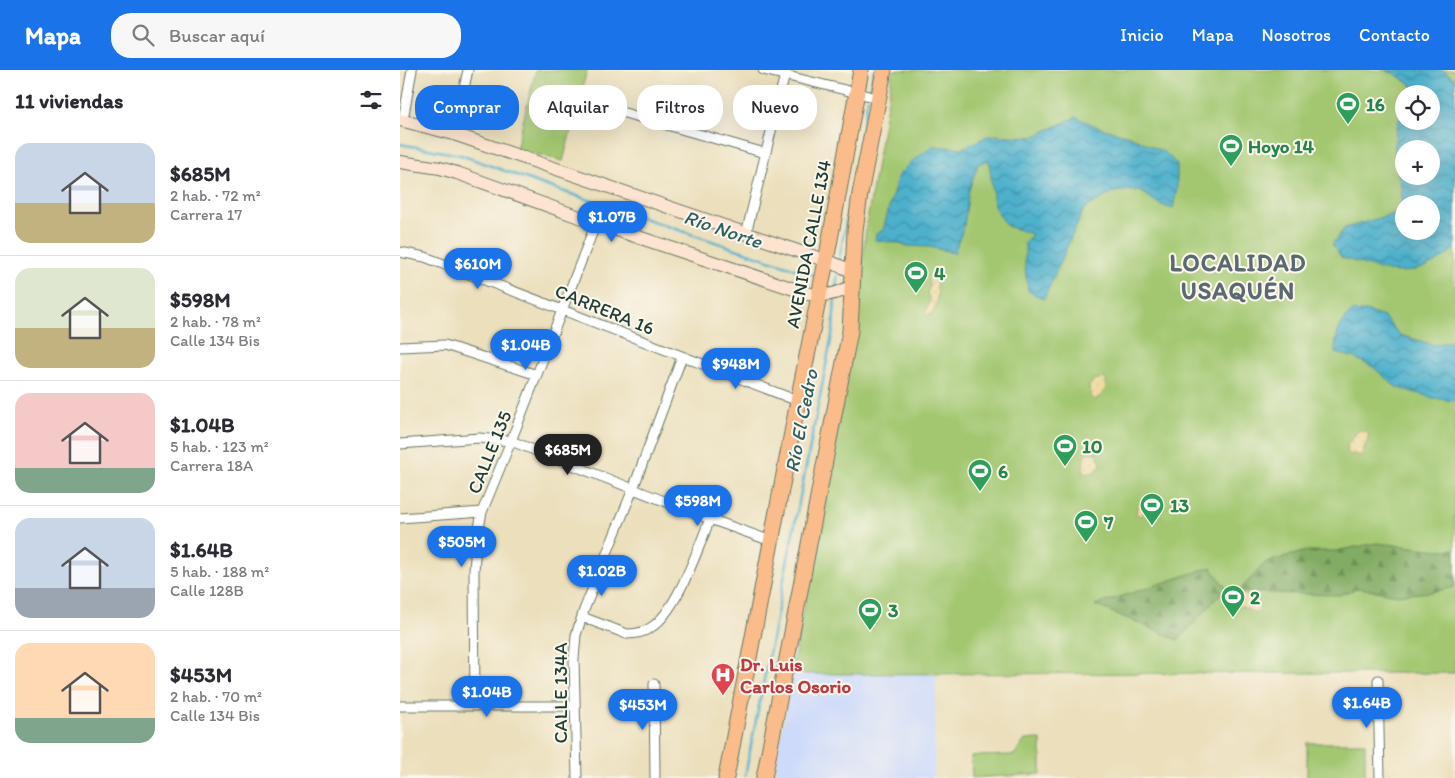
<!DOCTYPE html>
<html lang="es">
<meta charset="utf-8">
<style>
body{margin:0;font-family:Itim,sans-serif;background:#f7f7f7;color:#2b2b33;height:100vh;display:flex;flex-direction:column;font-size:19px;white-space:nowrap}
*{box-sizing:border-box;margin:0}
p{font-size:16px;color:#7c7c81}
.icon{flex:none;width:28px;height:28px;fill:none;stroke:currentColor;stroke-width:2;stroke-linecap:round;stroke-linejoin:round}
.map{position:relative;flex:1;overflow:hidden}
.details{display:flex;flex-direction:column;background:#fff;width:400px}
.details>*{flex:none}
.guide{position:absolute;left:15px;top:15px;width:475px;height:45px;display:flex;gap:10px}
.controls{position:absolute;left:995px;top:15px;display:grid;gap:10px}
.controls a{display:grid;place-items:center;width:45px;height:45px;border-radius:50%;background:#fff;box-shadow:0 5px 20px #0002;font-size:25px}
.price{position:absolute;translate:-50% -42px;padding:0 11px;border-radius:18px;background:#1a73e8;color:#fff;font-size:16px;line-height:32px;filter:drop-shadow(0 1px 2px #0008)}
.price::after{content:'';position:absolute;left:50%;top:30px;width:15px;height:11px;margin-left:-8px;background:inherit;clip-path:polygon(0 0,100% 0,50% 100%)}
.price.current{background:#222;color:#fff}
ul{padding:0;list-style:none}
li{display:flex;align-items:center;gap:15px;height:125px;padding:0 15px}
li+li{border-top:1px solid #e1e1e2}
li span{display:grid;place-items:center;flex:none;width:140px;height:100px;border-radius:15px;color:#555}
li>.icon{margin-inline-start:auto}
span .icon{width:60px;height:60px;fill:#fffc;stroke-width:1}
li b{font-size:21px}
h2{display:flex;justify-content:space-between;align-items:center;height:60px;padding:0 15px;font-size:21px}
.pill{padding:0 18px;border-radius:20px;background:#fff;box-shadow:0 5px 20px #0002;font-size:18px;line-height:45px}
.pill.current{background:#1a73e8;color:#fff}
header{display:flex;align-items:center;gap:30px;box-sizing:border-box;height:70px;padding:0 25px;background:#1a73e8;color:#fff}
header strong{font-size:24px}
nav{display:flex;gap:28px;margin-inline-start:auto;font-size:18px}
.search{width:350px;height:45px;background:#f7f7f7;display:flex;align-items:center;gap:12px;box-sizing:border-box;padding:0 18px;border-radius:20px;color:#7c7c81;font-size:19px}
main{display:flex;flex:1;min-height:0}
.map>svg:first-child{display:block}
.built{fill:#cedafa}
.green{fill:#a3c771;stroke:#618252;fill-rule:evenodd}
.forest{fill:url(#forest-firs);stroke:#50744c}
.sand{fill:url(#sand-dots);stroke:#868c69}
.water{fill:url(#water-waves);stroke:#367680;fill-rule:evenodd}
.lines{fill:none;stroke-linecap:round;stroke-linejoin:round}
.stream{stroke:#4db0cc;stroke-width:2.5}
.street-casing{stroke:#667664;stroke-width:11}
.secondary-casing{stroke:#667664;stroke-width:14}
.primary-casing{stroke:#667664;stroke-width:17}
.street{stroke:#fff;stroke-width:9}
.secondary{stroke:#fde4d1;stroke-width:12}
.primary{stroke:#fabc8b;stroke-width:15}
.labels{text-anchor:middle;stroke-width:4;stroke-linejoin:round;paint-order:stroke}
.leisure-label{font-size:19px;font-weight:bold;fill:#27864d;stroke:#fbf7ec;text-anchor:start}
.street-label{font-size:19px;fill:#1f3d34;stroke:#fbf7ec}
.health-label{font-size:19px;font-weight:bold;fill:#be3a42;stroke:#fbf7ec;text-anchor:start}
.water-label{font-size:20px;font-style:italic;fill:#2d6062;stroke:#fbf7ec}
.district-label{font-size:24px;font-weight:bold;letter-spacing:1px;fill:#5b6973;stroke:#fbf7ec}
</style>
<header>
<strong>Mapa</strong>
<div class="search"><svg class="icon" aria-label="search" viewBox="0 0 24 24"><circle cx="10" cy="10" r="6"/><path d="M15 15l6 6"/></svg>Buscar aquí</div>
<nav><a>Inicio</a><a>Mapa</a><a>Nosotros</a><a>Contacto</a></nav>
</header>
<main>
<section class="details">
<h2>11 viviendas<svg class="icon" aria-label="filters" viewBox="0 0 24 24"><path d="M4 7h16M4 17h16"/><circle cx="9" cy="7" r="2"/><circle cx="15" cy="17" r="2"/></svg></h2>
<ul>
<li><span style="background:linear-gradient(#c9d6e8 60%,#c2b280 0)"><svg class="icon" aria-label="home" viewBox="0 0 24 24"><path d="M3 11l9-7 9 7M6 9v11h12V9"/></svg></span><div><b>$685M</b><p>2 hab. · 72 m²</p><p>Carrera 17</p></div></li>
<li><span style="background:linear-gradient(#dfe7d0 60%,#c2b280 0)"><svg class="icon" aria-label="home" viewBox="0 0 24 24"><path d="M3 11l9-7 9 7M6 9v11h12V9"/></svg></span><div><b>$598M</b><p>2 hab. · 78 m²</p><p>Calle 134 Bis</p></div></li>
<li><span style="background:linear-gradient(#f6c9c9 75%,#7fa58c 0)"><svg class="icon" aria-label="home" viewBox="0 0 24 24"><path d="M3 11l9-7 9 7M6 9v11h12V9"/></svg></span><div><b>$1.04B</b><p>5 hab. · 123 m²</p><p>Carrera 18A</p></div></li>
<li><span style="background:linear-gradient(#c9d6e8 70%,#9aa5b1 0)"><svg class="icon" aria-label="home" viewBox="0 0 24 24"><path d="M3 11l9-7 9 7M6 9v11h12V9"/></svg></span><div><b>$1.64B</b><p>5 hab. · 188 m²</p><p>Calle 128B</p></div></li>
<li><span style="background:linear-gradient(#ffd9b3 75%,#7fa58c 0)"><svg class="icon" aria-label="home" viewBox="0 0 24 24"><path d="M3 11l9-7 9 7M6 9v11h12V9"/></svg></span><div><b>$453M</b><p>2 hab. · 70 m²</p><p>Calle 134 Bis</p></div></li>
</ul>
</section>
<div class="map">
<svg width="1055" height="708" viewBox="0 0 1055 708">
<defs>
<pattern id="forest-firs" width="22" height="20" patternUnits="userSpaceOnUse" patternTransform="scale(1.25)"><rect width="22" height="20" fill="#82ac63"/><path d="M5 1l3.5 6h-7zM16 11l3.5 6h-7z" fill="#6a8d52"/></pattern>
<pattern id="sand-dots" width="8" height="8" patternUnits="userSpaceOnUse" patternTransform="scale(1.25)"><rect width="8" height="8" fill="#eeda9e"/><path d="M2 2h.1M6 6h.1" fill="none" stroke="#ccbc89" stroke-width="1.8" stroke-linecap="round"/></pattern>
<pattern id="water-waves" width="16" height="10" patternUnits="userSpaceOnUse" patternTransform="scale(1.25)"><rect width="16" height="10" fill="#4db0cc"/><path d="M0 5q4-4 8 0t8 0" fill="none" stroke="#3f90a6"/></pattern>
</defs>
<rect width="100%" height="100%" fill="#fbf7ec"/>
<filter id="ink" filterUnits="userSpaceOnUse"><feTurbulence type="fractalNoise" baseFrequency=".02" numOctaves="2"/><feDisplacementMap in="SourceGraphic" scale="10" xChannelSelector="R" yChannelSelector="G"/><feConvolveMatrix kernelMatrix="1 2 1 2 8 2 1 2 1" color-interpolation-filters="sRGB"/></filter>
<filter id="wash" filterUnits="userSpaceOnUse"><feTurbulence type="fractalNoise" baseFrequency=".0096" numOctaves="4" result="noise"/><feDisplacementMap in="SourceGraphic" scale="20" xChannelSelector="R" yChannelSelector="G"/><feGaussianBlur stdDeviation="1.12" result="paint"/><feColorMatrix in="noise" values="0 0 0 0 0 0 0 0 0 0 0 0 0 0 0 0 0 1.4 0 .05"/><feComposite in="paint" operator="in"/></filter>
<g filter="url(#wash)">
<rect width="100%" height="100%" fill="#ebdfbc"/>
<path class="built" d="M536,603L534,708H380L378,706L376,696L391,604Z"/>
<path class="green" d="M136,0H187L163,91L116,79Z
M493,0H1055V603L391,604L457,253L466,157ZM1004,24H1031V51H1004ZM1004,79H1031V106H1004ZM1004,134H1031V161H1004Z
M638,669L641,670V704L572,708L571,686L614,685L625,670Z
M907,673H965V708H907Z"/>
<path class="forest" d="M977,473L1039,480L1055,479V517L1032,522L997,525L959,518L939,525L838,522L866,492L907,481H935Z
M811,497L826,518L778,570L695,535Z"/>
<path class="sand" d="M531,204L535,207C538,220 540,233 531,244L527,245L525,243L530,230L527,223L530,216L528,209Z
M705,308C709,317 703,325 695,330L690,326L689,316L693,310Z
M961,360L967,362L969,365C968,373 962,378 962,386L954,384L950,385L948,383L947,375L958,361Z
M694,382L698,384L701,394C698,401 691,405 683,403L684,386L686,383Z
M749,428H756L759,430V438H747L741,446L736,444L737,435Z
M844,524L858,532L860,539L857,543H855L841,536L831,537L827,534L828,528L834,525Z"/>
<path class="water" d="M984,0H1043L1055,9V178C1033,198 1009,207 979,199C967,196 955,191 942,188L932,174L945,158L999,142C1007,125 996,103 995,85C994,69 996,53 1004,39V51H1031V24H1011L1013,16L995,4ZM1004,79H1031V106H1004ZM1004,134H1031V161H1004Z
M675,47L704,59L730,66L766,83L777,95V118L773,139L759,134L739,120L713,122L684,139L644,229L628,221L625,198V173L632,164L607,156L594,136L589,90L578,94L569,120L564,156L554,183L530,177L507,176L498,173L475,170L476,164L483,160L498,105L510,93L533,76L563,78L590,65L633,67Z
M966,241L984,247L1000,265L1034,275L1055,270V331L1033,328L996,317L973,297L952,287L935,283C936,264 938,256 951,242Z"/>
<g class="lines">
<path class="stream" d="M469,23L474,0
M0,74L61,85L141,114L417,206
M439,190L468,28
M436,218L438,201
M345,706L433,260L435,228"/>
</g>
</g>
<g filter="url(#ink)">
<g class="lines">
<defs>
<path id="street" d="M363,0L478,28
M200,36L365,83
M3,50L12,0
M54,64L68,0
M346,164L386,0
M0,182L25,187L398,331
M0,277L45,275L137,305
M0,374L79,368L111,371L310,449L371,471
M0,448L82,442
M182,547L227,564C235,564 244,562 250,558C276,544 299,476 310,449
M978,610L980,708
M254,614L255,708
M0,636H175
M75,636L74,501L76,474L82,442L111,371L196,153
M177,708L174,589L176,565L184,540L233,419L282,287"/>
<path id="secondary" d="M0,50L54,64L433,193L454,202
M0,92L40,98L57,103L196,153L409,224C426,227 439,224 453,215"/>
<path id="primary" d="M326,708L398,331L426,191L461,0
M364,708L450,261L455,161L460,124L484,0"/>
</defs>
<use href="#street" class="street-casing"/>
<use href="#secondary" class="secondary-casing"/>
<use href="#primary" class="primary-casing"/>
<use href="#street" class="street"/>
<use href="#secondary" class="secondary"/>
<use href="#primary" class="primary"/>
</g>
</g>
<defs>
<symbol id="stadium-pin" viewBox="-11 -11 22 30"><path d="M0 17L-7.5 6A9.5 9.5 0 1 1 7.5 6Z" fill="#2e9e5b" stroke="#fbf7ec"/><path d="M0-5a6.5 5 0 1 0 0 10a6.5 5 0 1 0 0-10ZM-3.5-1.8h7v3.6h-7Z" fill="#fff"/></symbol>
<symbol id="hospital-pin" viewBox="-11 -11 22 30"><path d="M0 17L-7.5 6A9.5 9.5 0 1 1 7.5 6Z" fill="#e0444e" stroke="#fbf7ec"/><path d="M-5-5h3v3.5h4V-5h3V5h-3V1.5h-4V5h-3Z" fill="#fff"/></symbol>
</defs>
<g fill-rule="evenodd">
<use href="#stadium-pin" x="934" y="20" width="28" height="38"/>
<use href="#stadium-pin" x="817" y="62" width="28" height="38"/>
<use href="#stadium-pin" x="502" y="189" width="28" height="38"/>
<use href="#stadium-pin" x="651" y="362" width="28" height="38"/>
<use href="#stadium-pin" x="566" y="387" width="28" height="38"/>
<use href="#stadium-pin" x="738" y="421" width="28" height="38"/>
<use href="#stadium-pin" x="672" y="438" width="28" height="38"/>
<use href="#stadium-pin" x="819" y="513" width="28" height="38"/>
<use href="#stadium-pin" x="456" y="526" width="28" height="38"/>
<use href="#hospital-pin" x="309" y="591" width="28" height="38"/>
</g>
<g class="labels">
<g class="leisure-label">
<text x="966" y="41">16</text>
<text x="848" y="83">Hoyo 14</text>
<text x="534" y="210">4</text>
<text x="682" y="383">10</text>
<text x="598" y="408">6</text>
<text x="770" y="442">13</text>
<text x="704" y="459">7</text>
<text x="850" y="534">2</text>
<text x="488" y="547">3</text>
</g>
<g class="street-label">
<text transform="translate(408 174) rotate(-79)" y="7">AVENIDA CALLE 134</text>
<text transform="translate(205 239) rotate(22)" y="7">CARRERA 16</text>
<text transform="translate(89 382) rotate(-68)" y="7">CALLE 135</text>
<text transform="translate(160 623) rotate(-90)" y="7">CALLE 134A</text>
</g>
<g class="health-label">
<text x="340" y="601">Dr. Luis<tspan x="340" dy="22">Carlos Osorio</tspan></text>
</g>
<g class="water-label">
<text transform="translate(323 159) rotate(19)" y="7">Río Norte</text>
<text transform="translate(401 351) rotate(-79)" y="7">Río El Cedro</text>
</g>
<g class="district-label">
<text x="838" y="201">LOCALIDAD<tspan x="838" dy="28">USAQUÉN</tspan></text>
</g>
</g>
</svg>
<div class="controls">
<a><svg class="icon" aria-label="locate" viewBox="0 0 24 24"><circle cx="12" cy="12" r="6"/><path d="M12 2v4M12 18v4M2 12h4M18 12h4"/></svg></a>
<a>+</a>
<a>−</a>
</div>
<b class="price" style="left:212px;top:173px">$1.07B</b>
<b class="price" style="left:78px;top:220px">$610M</b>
<b class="price" style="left:126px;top:301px">$1.04B</b>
<b class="price" style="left:336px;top:320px">$948M</b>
<b class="price current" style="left:168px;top:406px">$685M</b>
<b class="price" style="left:298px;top:457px">$598M</b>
<b class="price" style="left:62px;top:498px">$505M</b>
<b class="price" style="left:202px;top:527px">$1.02B</b>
<b class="price" style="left:87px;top:648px">$1.04B</b>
<b class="price" style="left:967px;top:659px">$1.64B</b>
<b class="price" style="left:243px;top:661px">$453M</b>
<div class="guide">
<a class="pill current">Comprar</a>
<a class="pill">Alquilar</a>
<a class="pill">Filtros</a>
<a class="pill">Nuevo</a>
</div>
</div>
</main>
